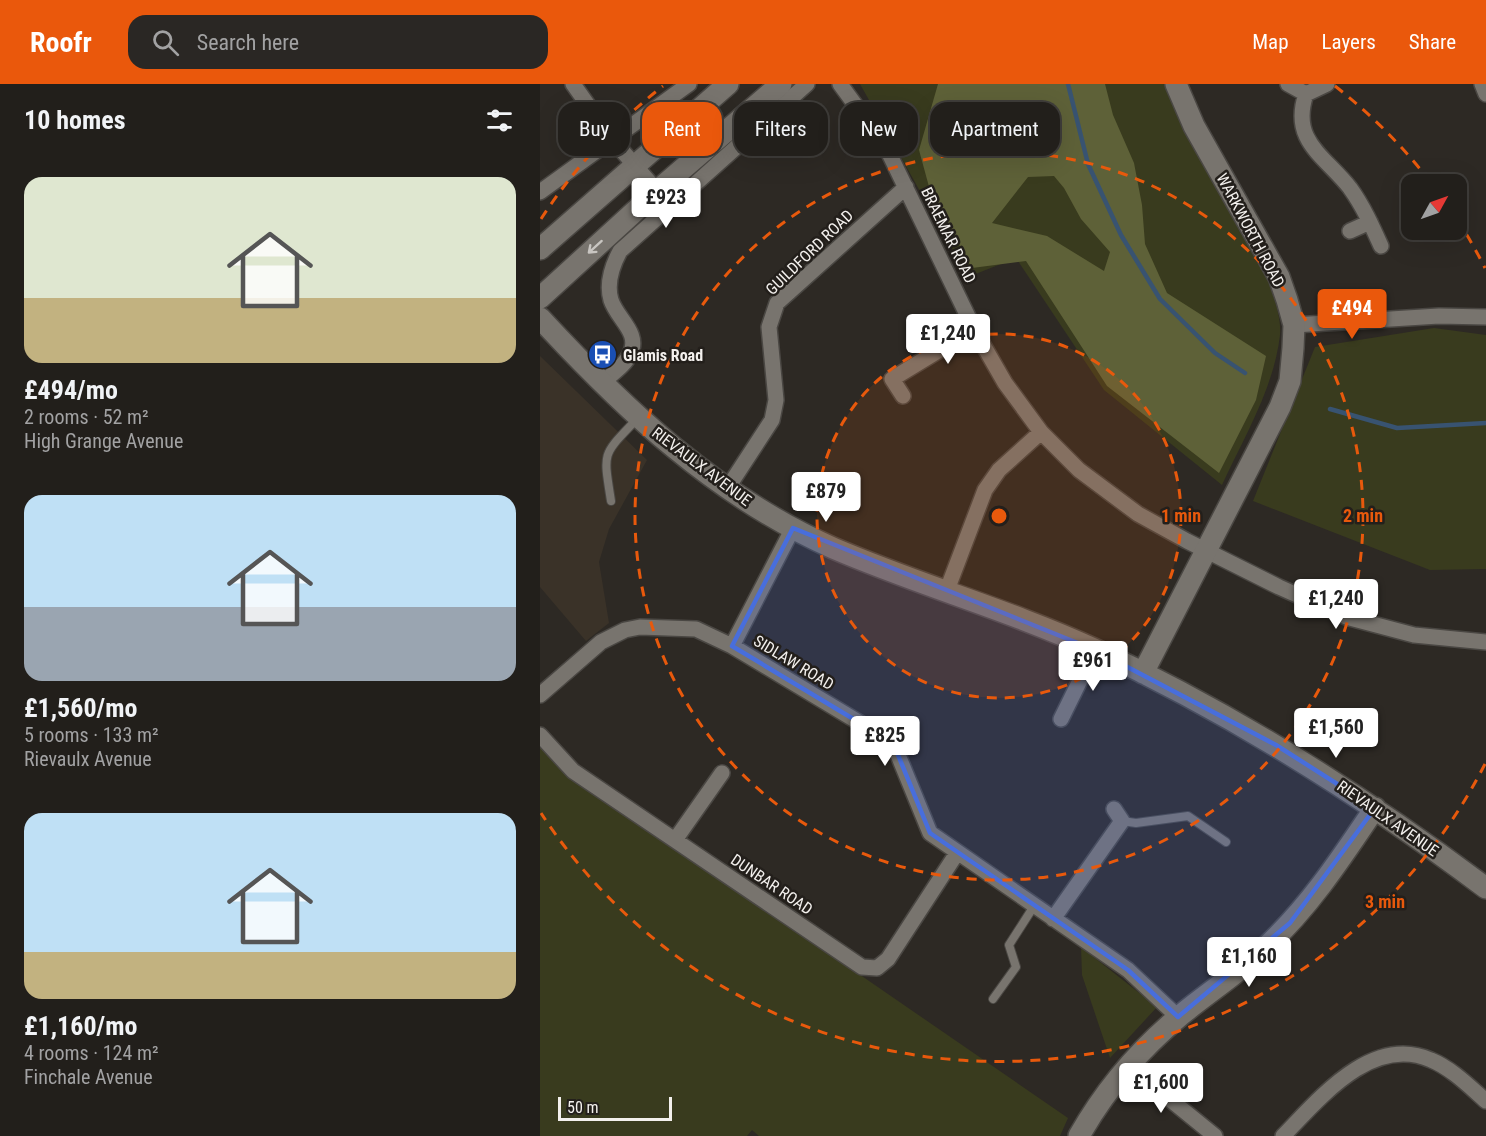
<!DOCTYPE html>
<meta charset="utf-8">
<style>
body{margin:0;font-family:"Roboto Condensed",sans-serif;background:#2a2724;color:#f1f3f6;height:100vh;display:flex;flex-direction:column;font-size:22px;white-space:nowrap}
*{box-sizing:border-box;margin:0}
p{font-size:20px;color:#a2a2a3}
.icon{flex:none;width:33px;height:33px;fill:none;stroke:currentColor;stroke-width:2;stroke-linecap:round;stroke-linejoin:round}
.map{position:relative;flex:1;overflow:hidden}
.drawer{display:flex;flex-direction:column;background:#221f1b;width:540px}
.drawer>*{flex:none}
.guide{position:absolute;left:18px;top:18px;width:570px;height:54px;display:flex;gap:12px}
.needle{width:39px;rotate:50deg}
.tools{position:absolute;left:861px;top:90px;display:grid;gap:12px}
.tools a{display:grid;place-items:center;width:66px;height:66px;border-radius:12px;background:#221f1b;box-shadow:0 6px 24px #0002,0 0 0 2px #3f3d3a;font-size:30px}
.scale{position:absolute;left:18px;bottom:15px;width:114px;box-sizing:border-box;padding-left:6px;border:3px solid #f3f0ed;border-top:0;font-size:16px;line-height:21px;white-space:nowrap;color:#f3f0ed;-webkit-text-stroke:4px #231f1b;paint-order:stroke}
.price{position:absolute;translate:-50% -51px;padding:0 14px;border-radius:6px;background:#fff;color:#222;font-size:20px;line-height:39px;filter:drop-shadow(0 2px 3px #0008)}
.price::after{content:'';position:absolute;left:50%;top:36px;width:18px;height:14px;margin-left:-9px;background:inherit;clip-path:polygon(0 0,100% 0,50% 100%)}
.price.on{background:#ea580c;color:#fff}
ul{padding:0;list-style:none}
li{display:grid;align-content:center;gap:12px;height:318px;padding:0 24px}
li span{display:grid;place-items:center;height:186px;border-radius:18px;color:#555}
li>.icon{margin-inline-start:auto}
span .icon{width:108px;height:108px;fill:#fffc;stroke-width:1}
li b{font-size:26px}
h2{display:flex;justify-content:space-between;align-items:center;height:72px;padding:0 24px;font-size:26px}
.pill{padding:0 21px;border-radius:18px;background:#221f1b;box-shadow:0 6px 24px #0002,0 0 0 2px #3f3d3a;font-size:21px;line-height:54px}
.pill.on{background:#ea580c;color:#fff}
header{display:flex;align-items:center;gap:36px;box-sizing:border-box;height:84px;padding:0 30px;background:#ea580c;color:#fff}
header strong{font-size:28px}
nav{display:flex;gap:33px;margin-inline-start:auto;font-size:21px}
.search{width:420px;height:54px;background:#2a2724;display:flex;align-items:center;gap:15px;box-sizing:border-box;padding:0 21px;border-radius:18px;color:#a2a2a3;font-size:22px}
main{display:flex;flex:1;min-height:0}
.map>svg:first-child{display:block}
.built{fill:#3a3228}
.green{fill:#393b1e}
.forest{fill:#5e6138;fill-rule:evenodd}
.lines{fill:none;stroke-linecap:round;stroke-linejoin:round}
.stream{stroke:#385371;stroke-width:4.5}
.lane-casing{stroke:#4a4743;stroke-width:10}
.street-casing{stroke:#4a4743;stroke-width:18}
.secondary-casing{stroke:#4a4743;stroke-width:24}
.lane{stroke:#78746e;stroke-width:8}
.street{stroke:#78746e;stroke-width:15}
.secondary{stroke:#78746e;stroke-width:21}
.oneway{stroke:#c8c5c1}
.marked{fill:#486edc;fill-opacity:0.2;stroke:#486edc;stroke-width:4.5;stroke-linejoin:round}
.ring{fill:none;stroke:#e8590c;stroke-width:3;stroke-dasharray:10 8}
.labels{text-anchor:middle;stroke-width:5;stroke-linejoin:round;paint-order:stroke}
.street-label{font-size:16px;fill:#f3f0ed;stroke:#231f1b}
.poi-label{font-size:16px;font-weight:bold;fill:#f3f0ed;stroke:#231f1b;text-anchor:start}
.centre{fill:#e8590c;stroke:#231f1b;stroke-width:3}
.ring-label{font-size:18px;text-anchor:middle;font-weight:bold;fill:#e8590c;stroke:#231f1b;stroke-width:5;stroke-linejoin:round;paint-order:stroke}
</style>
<header>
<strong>Roofr</strong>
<div class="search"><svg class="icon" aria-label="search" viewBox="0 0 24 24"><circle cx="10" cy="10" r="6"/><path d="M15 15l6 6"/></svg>Search here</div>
<nav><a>Map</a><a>Layers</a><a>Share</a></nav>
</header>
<main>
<section class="drawer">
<h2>10 homes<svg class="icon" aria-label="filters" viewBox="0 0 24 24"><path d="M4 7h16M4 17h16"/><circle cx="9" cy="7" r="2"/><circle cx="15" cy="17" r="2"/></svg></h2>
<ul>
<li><span style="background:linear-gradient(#dfe7d0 65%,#c2b280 0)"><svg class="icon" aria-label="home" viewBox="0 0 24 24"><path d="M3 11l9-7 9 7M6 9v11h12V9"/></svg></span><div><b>£494/mo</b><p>2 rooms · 52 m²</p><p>High Grange Avenue</p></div></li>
<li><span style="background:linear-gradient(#bfe0f5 60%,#9aa5b1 0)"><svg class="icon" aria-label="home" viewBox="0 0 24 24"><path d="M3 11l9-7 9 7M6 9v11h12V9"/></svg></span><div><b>£1,560/mo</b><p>5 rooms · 133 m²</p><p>Rievaulx Avenue</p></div></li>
<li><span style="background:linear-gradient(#bfe0f5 75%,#c2b280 0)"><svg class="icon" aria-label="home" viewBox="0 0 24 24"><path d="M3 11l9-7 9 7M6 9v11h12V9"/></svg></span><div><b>£1,160/mo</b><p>4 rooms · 124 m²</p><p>Finchale Avenue</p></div></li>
</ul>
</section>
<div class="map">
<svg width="946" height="1052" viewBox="0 0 946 1052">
<rect width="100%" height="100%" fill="#2d2924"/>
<path class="built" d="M0,272L107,376L69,445L59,478L69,539L46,557L0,503Z"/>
<path class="green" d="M320,0H627L725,188C731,207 742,231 740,251C734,304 704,353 682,401L564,306L476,174L428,193Z
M894,244L946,251V485L890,486L713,417L775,263Z
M0,661L30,691L528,1034L520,1052H219L212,1046L207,1052H0Z
M541,863L617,923L570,974L542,891Z"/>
<path class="forest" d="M398,0H565L573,31L594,79L602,121L605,160L627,209L726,272L716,316L679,389L567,302L486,177L432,184L391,110L379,66ZM514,92L524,104L541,135L570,168L564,187L507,152L452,139L488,93Z"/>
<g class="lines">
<path class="stream" d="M528,0L548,80L581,151L620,215L675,269L705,289
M790,325L857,344L946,339"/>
<defs>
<path id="lane" d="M71,417C63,366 62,372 97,335
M582,737L596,739L648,732L686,758
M453,915L476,883L469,861L494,822"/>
<path id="street" d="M33,0L72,55L117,107
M300,0L346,63L434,245L465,299L501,348L539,386L598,430L647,457L739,503L806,533L874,551L946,558
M748,0L766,10L787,0
M942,0L946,10
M766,10C750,57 785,72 810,104C823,122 832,142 841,162
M0,108L149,0
M810,147L830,138
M754,241L899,232L946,233
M61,300C70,291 85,282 90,270C101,249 77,235 71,216C66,199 72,182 80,167L267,0
M363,312L352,295L434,245
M187,405L232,336L236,316L229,243L237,219L366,103
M407,506L445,406L459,386L501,348
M192,562L253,444
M0,611L61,558L85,546L100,543L156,545L192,562L345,654L356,666L390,749L588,886L638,933
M521,635L555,566
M0,651L33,687L322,883L337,884L348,875L417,769
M135,756L182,689
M513,835L582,737L574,725
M589,982L675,1052
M743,1052C780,1014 832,950 891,976C911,984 930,1003 946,1017"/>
<path id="secondary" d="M0,165L188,0
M0,214L117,107L241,0
M0,234C85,326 176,412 293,464C379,501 469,526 554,565C694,630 823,712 946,804
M603,589L740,323L750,297L753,264L754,241L747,216L739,193L654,42L636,0
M539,1052C565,1006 600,965 641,931C669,908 700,888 726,863C770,822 802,773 835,724"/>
</defs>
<use href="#lane" class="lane-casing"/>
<use href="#street" class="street-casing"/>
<use href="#secondary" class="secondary-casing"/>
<use href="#lane" class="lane"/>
<use href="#street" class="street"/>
<use href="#secondary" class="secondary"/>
</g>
<defs><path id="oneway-shaft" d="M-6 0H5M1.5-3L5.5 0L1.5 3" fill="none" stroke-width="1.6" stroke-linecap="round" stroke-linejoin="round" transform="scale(1.5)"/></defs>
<use class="oneway" href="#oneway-shaft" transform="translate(55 163) rotate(138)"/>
<path class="marked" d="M253,444L555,566L736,661L835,724L750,839L638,933L588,886L390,749L356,666L345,654L192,562Z"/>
<circle cx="459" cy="432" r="182" fill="#e8590c" fill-opacity=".12"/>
<g class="ring">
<circle cx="459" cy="432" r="182"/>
<circle cx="459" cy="432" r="364"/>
<path d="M945 680A546 546 0 0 1 1 729M1 135A546 546 0 0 1 123 2M795 2A546 546 0 0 1 892 100M917 135A546 546 0 0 1 945 184"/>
</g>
<defs>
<symbol id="bus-disc" viewBox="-11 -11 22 22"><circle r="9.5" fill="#1a4fb4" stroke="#231f1b"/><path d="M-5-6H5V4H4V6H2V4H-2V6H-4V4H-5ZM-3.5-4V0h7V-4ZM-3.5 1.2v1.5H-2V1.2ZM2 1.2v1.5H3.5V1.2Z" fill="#fff"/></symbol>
</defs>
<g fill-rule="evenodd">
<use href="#bus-disc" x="46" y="254" width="33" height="33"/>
</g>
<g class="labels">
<g class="street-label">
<text transform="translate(711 146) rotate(62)" y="6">WARKWORTH ROAD</text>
<text transform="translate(409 151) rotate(64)" y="6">BRAEMAR ROAD</text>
<text transform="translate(269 168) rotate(-44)" y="6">GUILDFORD ROAD</text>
<text transform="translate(162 382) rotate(37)" y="6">RIEVAULX AVENUE</text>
<text transform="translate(254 578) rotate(31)" y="6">SIDLAW ROAD</text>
<text transform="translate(848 734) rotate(35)" y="6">RIEVAULX AVENUE</text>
<text transform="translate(232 800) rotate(34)" y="6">DUNBAR ROAD</text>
</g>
<g class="poi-label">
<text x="83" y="277">Glamis Road</text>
</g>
</g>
<circle cx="459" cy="432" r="9" class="centre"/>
<g class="ring-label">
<text x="641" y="438">1 min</text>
<text x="823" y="438">2 min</text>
<text x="845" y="824">3 min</text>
</g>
</svg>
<div class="tools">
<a><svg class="needle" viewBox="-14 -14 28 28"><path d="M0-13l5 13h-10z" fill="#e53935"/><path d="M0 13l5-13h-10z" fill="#a2a2a3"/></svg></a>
</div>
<div class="scale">50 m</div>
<b class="price" style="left:126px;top:145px">£923</b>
<b class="price on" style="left:812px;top:256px">£494</b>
<b class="price" style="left:408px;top:281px">£1,240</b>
<b class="price" style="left:286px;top:439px">£879</b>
<b class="price" style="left:796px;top:546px">£1,240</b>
<b class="price" style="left:553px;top:608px">£961</b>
<b class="price" style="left:796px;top:675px">£1,560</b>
<b class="price" style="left:345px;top:683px">£825</b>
<b class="price" style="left:709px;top:904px">£1,160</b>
<b class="price" style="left:621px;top:1030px">£1,600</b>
<div class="guide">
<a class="pill">Buy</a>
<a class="pill on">Rent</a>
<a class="pill">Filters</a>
<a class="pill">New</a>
<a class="pill">Apartment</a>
</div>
</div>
</main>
